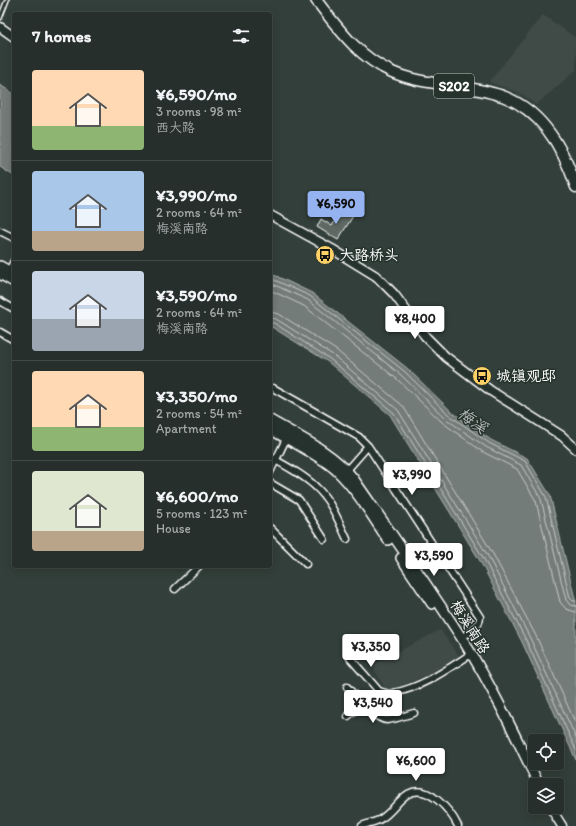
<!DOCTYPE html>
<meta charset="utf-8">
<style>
body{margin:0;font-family:Itim,"LXGW WenKai TC",sans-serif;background:#2e3734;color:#f1f3f6;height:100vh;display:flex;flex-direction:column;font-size:15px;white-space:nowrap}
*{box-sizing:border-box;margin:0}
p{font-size:13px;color:#a4a9a9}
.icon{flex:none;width:22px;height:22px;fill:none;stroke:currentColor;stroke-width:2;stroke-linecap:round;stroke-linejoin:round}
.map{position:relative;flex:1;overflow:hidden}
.side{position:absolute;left:12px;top:12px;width:260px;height:556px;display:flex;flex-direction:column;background:#262f2c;border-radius:4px;box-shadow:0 2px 10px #0003,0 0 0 1px #424a48}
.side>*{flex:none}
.fabs{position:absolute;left:528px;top:734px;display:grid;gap:8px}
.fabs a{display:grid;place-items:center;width:36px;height:36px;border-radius:4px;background:#262f2c;box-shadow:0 2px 10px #0003,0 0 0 1px #424a48;font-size:20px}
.price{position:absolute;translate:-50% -34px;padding:0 9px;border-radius:4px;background:#fff;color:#222;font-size:13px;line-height:26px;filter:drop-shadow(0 1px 2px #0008)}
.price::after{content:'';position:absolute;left:50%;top:24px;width:12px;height:9px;margin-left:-6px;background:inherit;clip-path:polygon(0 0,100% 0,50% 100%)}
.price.active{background:#95b2f1;color:#111}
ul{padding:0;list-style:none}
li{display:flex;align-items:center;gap:12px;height:100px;padding:0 20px}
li+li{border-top:1px solid #424a48}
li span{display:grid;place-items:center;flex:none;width:112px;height:80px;border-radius:4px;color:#555}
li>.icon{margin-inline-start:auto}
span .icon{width:48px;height:48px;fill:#fffc;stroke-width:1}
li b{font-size:17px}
h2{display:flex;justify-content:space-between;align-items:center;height:48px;padding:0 20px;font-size:17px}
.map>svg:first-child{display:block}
.built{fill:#404c47}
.water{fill:#737b78;stroke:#abb0ae}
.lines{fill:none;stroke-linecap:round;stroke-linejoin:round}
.shore{stroke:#c7cac9;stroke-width:1}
.building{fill:#5f6964;stroke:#fff}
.service-casing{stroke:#fff;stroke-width:6}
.minor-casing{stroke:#fff;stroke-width:9}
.tertiary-casing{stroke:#fff;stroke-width:11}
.secondary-casing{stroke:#fff;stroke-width:12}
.primary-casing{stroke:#fff;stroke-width:13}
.service{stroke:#26332d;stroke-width:3}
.minor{stroke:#26332d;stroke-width:6}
.tertiary{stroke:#26332d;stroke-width:8}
.secondary{stroke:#26332d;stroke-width:9}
.primary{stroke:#26332d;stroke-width:10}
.labels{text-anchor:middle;stroke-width:3;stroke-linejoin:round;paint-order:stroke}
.shield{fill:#26332d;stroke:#bec2c0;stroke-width:1}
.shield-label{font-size:14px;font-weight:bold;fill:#fff}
.poi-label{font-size:15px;fill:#fff;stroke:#26332d;text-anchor:start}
.street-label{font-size:15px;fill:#fff;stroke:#26332d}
.water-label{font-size:16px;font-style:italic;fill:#b9bdbc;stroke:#26332d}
</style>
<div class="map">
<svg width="576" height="826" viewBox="0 0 576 826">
<rect width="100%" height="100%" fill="#333f3a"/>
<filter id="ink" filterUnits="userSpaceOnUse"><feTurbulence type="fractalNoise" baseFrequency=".025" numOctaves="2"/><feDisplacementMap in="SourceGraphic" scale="8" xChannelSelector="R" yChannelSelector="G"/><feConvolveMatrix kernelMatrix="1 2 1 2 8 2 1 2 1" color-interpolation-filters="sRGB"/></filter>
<g filter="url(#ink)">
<path class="built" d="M543,15L576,38V70L536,105L525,96L515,91L489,82Z
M440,630L459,656L448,665L441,669L387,692L372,665Z"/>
<path class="water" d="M0,85L14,94V176L0,167Z
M270,273L312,293L407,368L452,412L491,440L527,458L550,495L576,603V760L522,642L480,561L390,415L328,362L270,326Z"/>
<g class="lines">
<path class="shore" d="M270,278L310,296L404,371L449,415L489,443L525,461L546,497L570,598L573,601H576
M270,283L308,300L401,375L446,419L486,447L521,465L541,499L566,600L570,605L576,606
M270,290L304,306L397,379L443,423L483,452L517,469L536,501L560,602L566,609L576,612
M270,312L279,314L336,350L403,406L493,554L536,636L576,724
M270,318L276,319L333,355L398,410L488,556L530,638L576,738
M270,323H274L330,359L394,413L484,559L526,640L576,750"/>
</g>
<path class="building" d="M342,209L353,216L338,240L317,227L321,219L332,226Z"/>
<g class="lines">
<defs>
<path id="service" d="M0,18L7,0"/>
<path id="minor" d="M0,231L14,238
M9,271L14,261
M0,301L14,309
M0,332L14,340
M273,388L359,437L368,446L480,617C479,628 470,632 461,638
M270,457C286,466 304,475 317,488C331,501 339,522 347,539
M347,470L368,446
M270,472L286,439
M270,483L299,500L324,539
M270,528L306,564
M175,589L199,566
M350,658L379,691
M347,687C355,695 375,720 387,720C396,719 406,715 414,713
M348,716L379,691L389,694L393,693C423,687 446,670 471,654
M362,826C368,823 377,822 382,818C392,812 398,800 408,794C428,783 450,810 458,826"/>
<path id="tertiary" d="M0,27L14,37
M270,215L332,249L376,276L394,294L425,336L446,357L491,391L562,436L576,449
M550,807L562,826"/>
<path id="secondary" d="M0,266L14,274
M0,274L14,282
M270,420C299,437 332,451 353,478C391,533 430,588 466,645C494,690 516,737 539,785
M270,429C290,441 319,455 336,470C357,490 372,516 388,540
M401,558L432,604"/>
<path id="primary" d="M316,0C338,28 358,57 392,72C410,80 429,82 448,85C467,88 487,90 505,97C543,112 564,150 576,187"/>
</defs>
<use href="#service" class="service-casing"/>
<use href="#minor" class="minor-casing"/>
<use href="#tertiary" class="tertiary-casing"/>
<use href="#secondary" class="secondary-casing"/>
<use href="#primary" class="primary-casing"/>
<use href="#service" class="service"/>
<use href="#minor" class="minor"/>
<use href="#tertiary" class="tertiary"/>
<use href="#secondary" class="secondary"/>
<use href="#primary" class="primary"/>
</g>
</g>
<defs>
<symbol id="bus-disc" viewBox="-11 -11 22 22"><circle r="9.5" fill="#ffd166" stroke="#26332d"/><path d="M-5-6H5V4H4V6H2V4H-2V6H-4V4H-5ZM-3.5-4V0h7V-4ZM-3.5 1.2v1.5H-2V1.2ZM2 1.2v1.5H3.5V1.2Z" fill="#111"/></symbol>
</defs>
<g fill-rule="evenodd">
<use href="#bus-disc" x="314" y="244" width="22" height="22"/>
<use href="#bus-disc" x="471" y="365" width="22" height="22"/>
</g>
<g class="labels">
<rect class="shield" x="434" y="74" width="40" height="24" rx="3"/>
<g class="shield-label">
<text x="454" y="91">S202</text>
</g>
<g class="poi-label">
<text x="339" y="260">大路桥头</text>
<text x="496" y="381">城镇观邸</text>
</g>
<g class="street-label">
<text transform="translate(470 627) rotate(58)" y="5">梅溪南路</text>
</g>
<g class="water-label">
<text transform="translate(473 420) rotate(35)" y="6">梅溪</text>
</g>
</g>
</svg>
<div class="fabs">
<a><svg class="icon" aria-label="locate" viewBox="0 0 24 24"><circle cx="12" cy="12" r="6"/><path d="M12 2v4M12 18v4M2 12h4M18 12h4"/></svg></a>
<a><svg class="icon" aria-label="layers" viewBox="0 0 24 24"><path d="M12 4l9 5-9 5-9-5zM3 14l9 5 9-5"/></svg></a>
</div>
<b class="price active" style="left:336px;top:225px">¥6,590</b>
<b class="price" style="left:415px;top:340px">¥8,400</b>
<b class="price" style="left:412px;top:496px">¥3,990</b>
<b class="price" style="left:434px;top:577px">¥3,590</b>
<b class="price" style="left:371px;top:668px">¥3,350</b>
<b class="price" style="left:373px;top:724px">¥3,540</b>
<b class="price" style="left:416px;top:782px">¥6,600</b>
<section class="side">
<h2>7 homes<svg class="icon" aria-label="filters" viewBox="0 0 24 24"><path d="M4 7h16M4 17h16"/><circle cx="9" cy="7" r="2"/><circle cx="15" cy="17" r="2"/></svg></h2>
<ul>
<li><span style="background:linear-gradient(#ffd9b3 70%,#8fb573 0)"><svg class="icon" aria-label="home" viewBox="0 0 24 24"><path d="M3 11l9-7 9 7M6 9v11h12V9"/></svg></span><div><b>¥6,590/mo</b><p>3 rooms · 98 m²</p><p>西大路</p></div></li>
<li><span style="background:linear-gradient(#a9c7e8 75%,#b9a48a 0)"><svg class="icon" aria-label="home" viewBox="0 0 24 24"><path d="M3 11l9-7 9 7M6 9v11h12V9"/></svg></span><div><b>¥3,990/mo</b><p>2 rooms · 64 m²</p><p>梅溪南路</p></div></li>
<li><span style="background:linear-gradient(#c9d6e8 60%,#9aa5b1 0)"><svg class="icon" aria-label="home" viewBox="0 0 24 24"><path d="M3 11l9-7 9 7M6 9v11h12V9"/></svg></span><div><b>¥3,590/mo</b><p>2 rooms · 64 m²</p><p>梅溪南路</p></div></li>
<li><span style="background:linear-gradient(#ffd9b3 70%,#8fb573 0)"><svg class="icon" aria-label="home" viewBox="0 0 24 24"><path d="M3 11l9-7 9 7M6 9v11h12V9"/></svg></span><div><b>¥3,350/mo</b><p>2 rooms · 54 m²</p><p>Apartment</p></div></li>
<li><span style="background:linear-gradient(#dfe7d0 75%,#b9a48a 0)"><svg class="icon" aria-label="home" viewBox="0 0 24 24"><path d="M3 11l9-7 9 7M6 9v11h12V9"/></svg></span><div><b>¥6,600/mo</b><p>5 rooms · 123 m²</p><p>House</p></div></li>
</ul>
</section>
</div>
